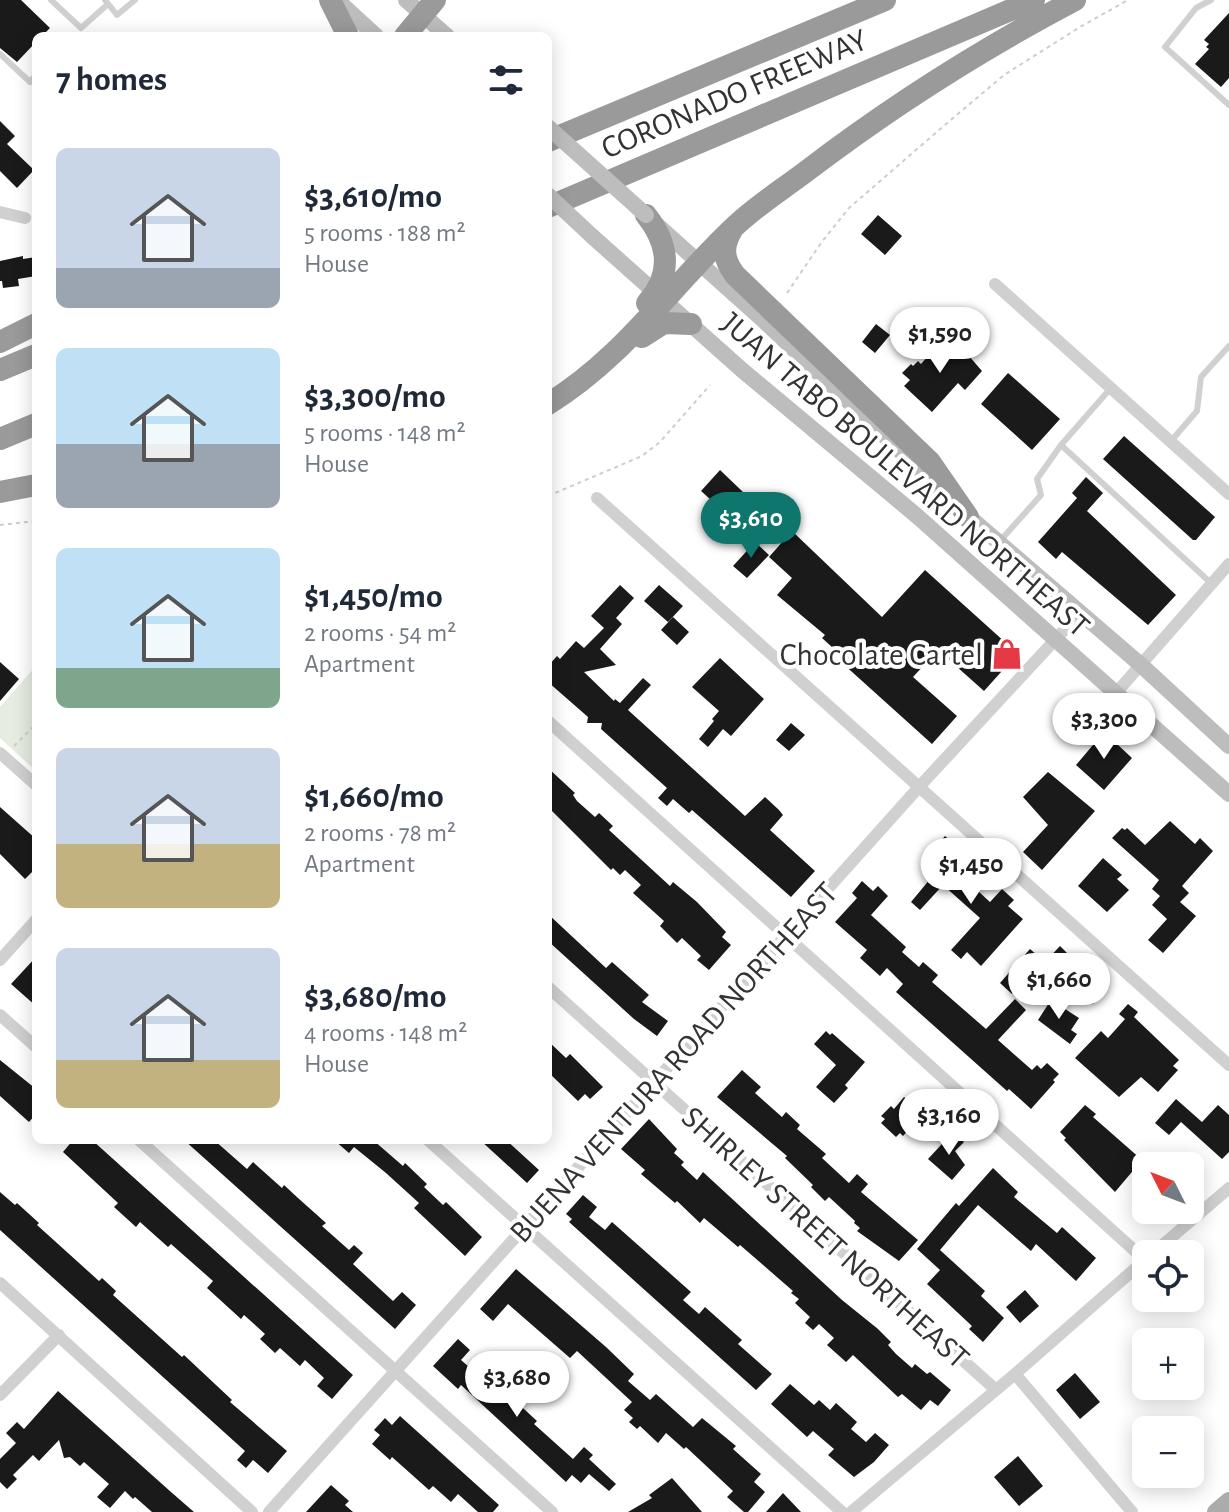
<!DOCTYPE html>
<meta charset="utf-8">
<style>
body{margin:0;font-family:"Alegreya Sans",sans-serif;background:#f6f6f7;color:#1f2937;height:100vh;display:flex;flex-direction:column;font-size:30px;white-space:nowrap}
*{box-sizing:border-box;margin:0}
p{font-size:26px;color:#747a83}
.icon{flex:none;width:44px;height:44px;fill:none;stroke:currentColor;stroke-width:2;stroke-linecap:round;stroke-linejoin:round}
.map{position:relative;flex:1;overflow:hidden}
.drawer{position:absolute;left:32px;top:32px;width:520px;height:1112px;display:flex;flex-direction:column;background:#fff;border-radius:12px;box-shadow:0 4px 20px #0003}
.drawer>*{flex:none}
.needle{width:52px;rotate:312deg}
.fabs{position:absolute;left:1132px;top:1152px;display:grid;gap:16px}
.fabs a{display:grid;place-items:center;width:72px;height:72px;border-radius:12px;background:#fff;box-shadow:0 4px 20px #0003;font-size:40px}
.price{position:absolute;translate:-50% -68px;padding:0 18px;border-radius:28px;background:#fff;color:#222;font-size:26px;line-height:52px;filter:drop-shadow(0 2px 4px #0008)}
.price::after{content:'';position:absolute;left:50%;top:48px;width:24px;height:18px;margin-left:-12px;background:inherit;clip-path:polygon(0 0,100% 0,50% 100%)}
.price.on{background:#0f766e;color:#fff}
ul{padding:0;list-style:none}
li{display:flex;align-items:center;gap:24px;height:200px;padding:0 24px}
li span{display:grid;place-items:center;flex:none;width:224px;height:160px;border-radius:12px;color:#555}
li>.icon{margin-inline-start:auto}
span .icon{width:96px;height:96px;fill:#fffc;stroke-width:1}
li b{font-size:34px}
h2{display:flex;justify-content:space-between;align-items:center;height:96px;padding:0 24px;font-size:34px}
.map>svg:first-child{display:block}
.green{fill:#e6ecdf}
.building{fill:#1a1a1a}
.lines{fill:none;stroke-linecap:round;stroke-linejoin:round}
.path{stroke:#cdcdcd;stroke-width:2;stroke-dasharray:4 4;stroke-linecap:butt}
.service{stroke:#d0d0d0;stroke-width:6}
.minor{stroke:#d0d0d0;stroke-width:12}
.secondary{stroke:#bdbdbd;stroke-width:16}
.primary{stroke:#ababab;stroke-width:18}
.motorway{stroke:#9a9a9a;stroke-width:22}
.secondary-bridge{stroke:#bdbdbd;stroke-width:16}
.labels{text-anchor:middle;stroke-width:8;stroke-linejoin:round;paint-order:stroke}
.street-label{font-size:32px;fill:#333;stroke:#fff}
.poi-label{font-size:32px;fill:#333;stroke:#fff;text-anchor:end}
</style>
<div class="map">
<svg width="1229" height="1512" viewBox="0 0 1229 1512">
<rect width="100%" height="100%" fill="#fff"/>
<path class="green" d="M36,666V771L0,738V707Z"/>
<path class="building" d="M0,0H21L50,28L42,36H36V42L17,62L0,48Z
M1229,13V78L1221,87L1195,64L1209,49L1206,47L1209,44L1204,40Z
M0,121L15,136L7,144L34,170L17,188L0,171Z
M878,215L902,236L885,255L861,234Z
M23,256V259L36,257V276L18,279L19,286L3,288L2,281H0V261Z
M876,324L890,335L875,353L862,342Z
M942,340L958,355L962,356L964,353L969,356L982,371L965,390L958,383L932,412L904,386L910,380L902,373L911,364L913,366L918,361L921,364Z
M1008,373L1060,419L1032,450L981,404Z
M1124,436L1215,517L1196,540H1193L1103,459Z
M720,470L766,514L748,533L701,491Z
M1086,477L1103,493L1087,511L1176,595L1148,625L1062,552L1056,559L1038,542L1077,498L1072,493Z
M792,531L882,617L925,570L1006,643L1008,641L1020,651L984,691L938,650L913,677L957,716L932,744L841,662L844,658L822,638L825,635L777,595L792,578L769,557Z
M755,542L769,555L747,578L733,566Z
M620,585L634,598L616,618L622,624L600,649L616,665L584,672L614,701L615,699L620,703L643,678L651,685L628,710L745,816L765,797L779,810L783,815L770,830L815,871L791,897L692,810L689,813L673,799L667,806L658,798L667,788L601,729L602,723H587L588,717L548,682V666L557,656L560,659L576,641L584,648L604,628L591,616Z
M659,585L683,606L668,622L644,601Z
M673,617L689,632L677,645L661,630Z
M720,658L764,699L731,736L723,729L708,747L699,739L714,721L712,719L719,711L692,687Z
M0,662L19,679L0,701Z
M791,723L805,735L789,751L776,740Z
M1104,732L1132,758L1104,790L1076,765Z
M548,768L575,793L573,795L577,801L595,817L599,813L613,826L609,830L670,886L673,882L697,902L726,932L722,937L731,945L709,970L697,960L701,956L682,938L677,943L660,926L664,921L633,893L641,885L625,870L620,875L613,868L611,870L548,807Z
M1048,772L1095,811L1042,870L1023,852L1048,825L1023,797Z
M0,807L36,839V868L25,879L0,854Z
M1170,821L1195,844L1200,838L1213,851L1182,886L1189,893L1180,902L1196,916L1163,953L1148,940L1167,919L1152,905L1160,896L1152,889L1159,880L1112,838L1122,828L1125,830L1127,828L1145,845Z
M945,836L968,857L956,871L990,902L1002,889L1014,900L1008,906L1023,919L981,966L967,952L961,959L951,950L980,918L943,885L920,910L911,902L945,861L933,850Z
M1103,858L1122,875L1117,879L1129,890L1107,912L1078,886Z
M862,881L873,891L878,886L888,896L871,915L906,947L902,952L919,967L923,962L938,975L932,982L986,1029L1015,999L1026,1010L998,1040L1032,1070L1037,1065L1041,1069L1047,1063L1059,1074L1053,1080L1055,1082L1031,1109L1009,1089L1007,1091L896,992L903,984L887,968L880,976L860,958L867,950L835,922L857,898L852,893Z
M548,914L606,968L612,962L649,995L642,1002L668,1021L657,1036L634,1019L548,941Z
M1060,946L1068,954L1062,960L1078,975L1085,966L1108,984L1093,1004L1059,979L1049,990L1031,973L1012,994L1000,983L1030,949L1045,962Z
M36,957V1006L11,984Z
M1051,1000L1079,1018L1071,1030L1077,1034L1070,1044L1038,1020Z
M1128,1004L1138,1012L1134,1017L1179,1060L1173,1066L1178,1070L1158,1092L1141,1077L1119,1097L1075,1058L1101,1031L1108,1038L1125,1019L1119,1014Z
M826,1031L830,1035L832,1033L865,1062L845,1085L848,1088L834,1103L816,1087L836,1065L814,1044Z
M548,1041L566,1058L570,1054L603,1087L590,1099L585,1094L578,1101L548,1072Z
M0,1060L36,1089V1114L29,1122L0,1096Z
M742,1070L761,1087L755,1093L782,1117L786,1112L800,1125L797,1129L826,1154L822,1158L849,1183L857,1174L868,1184L861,1192L918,1240L899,1261L857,1231L860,1228L854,1223L855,1221L829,1197L825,1201L811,1187L813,1185L785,1158L787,1156L717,1097Z
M904,1097L920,1111L910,1122L913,1125L903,1136L900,1133L896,1137L881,1123L885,1119L881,1116L891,1106L894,1109Z
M1176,1099L1202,1122L1218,1105L1229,1115V1152L1222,1159L1181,1122L1169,1135L1155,1123Z
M1085,1105L1096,1114L1093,1117L1142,1160L1115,1192L1064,1140L1066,1138L1060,1132Z
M649,1119L677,1149L674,1153L684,1162L681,1165L697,1180L703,1172L842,1300L878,1329L891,1342L888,1345L896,1354L912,1368L915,1364L927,1374L930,1372L951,1390L938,1406L930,1400L921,1410L902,1394L898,1397L853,1355L846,1362L827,1345L834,1338L819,1324L813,1330L805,1323L810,1317L795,1303L799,1299L791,1293L793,1291L740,1245L738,1247L704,1218L700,1223L677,1201L675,1203L641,1174L645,1170L621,1149Z
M953,1132L964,1142L955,1151L965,1165L952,1180L928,1159Z
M73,1140H92L353,1375L332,1399L317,1386L324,1378L305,1360L300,1366L280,1348L275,1353L260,1339L265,1334L244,1315L241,1319L207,1288L213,1281L171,1244L168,1247L140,1222L136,1227L114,1207L118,1203L63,1152Z
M184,1140H214L247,1169L253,1162L282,1188L284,1185L298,1198L326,1223L322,1226L349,1250L354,1245L363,1253L353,1264L393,1301L402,1292L416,1305L395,1329Z
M334,1140H373L403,1166L405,1163L427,1184L424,1187L443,1205L446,1202L482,1237L465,1256L414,1208L419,1203L386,1173L354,1147L349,1153Z
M480,1140H506L539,1170L527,1183Z
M993,1168L1018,1192L1014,1197L1057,1233L1062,1227L1096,1258L1076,1281L1036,1244L1031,1251L978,1205L940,1250L985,1291L981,1296L1004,1318L983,1342L969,1329L972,1326L927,1284L940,1270L917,1249L956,1203L959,1206Z
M0,1192L15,1205L17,1203L39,1223L37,1225L99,1281L102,1278L116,1291L113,1295L182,1357L184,1355L232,1400L230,1402L287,1451L268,1473L253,1460L246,1468L237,1460L245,1451L0,1230Z
M583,1195L597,1207L589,1217L605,1230L612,1222L691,1292L683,1300L699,1314L705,1307L742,1340L738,1344L772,1374L756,1390L569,1222L572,1219L566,1214Z
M516,1269L606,1347L634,1374L628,1381L650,1400L656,1394L693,1427L702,1418L736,1446L733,1449L761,1474L754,1482L765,1492L748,1512H744L727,1497L733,1491L686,1447L684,1449L666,1433L658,1443L640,1426L637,1429L629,1422L633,1418L624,1410L632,1402L577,1351L570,1358L508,1304L493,1321L480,1309Z
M1025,1290L1039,1306L1020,1323L1006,1307Z
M458,1339L470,1350L461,1360L478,1375L480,1372L512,1398L537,1421L534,1424L573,1459L584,1447L593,1455L589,1459L616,1484L609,1491L589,1474L581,1483L572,1475L566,1482L461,1385L458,1389L433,1366Z
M1075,1373L1100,1402L1080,1419L1056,1390Z
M790,1384L814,1405L819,1400L830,1410L836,1403L857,1422L851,1429L866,1442L875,1433L889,1445L874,1462L854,1477L828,1455L834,1449L813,1431L807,1437L771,1404Z
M58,1391L171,1492L194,1512H152L135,1497L133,1499L125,1491L110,1508L97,1497L109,1484L84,1462L80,1466L70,1457L64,1458L59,1440L39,1461L33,1455L13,1475L17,1479L7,1489L0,1482V1459L16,1443L6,1433L17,1422L24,1429Z
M400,1416L499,1505L493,1512H478L458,1494L451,1502L433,1486L429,1490L392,1457L390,1460L372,1444L380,1435L374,1430L385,1418L392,1425Z
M1018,1456L1043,1486L1019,1506L994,1477Z
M672,1478L702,1512H628L652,1498L649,1495Z
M331,1485L349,1501L345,1505L353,1512H306Z
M783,1493L801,1512H766Z"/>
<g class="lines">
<path class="path" d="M787,293L821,243L849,208L946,124L1004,75L1080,27L1128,0
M548,496L642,456L660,442L710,385
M0,525L36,521
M14,746L36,724"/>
<path class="service" d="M51,0L81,28L108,4
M105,0L117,15L135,0
M1211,0L1196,8L1165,47L1229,105
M0,54L30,82L36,75
M1110,389L1061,445L1212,584
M1171,441L1197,411L1201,377L1229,346
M1000,541L1041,495L1037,479L1061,445"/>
<path class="minor" d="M0,212L25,218
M995,284L1229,494
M597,498L1229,1065
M1116,693L1229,564
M548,721L1145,1260
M0,753L36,785
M0,960L36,920
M548,987L996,1390
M0,1015L36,1047
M139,1140L552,1512
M428,1140L842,1512
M1152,1254L1229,1188
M0,1283L252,1512
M1015,1374L1132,1512
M0,1395L59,1335
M269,1512L919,787L1080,613
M851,1512L1015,1374L1146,1259"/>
<path class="secondary" d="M337,0L376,36
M406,0L447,36
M657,225L762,319L941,490
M593,237L742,370L917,516L1229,794
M960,509L1141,665L1229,746"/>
<path class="primary" d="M1216,1512L1229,1501"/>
<path class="motorway" d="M330,0L348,36
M405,36L435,0
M548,141L885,0
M548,207L1034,0
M646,215C669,244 673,274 647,303
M732,230C722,247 723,259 735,275L930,462L968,517
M642,337L664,323L691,324
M0,342L36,324
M0,370L36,355
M548,404C622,359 670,288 732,229C753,208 780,191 804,173C889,108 980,50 1075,0
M0,439L36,424
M0,492L36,485"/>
<path class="secondary-bridge" d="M548,127L646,215
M548,195L593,237"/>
</g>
<defs>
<symbol id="shop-bare" viewBox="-9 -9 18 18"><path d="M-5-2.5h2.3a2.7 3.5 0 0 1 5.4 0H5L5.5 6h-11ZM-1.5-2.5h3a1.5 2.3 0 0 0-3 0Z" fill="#e63946" stroke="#fff" stroke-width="2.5" paint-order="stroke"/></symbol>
</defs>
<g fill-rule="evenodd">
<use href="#shop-bare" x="985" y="632" width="44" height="44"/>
</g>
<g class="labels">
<g class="street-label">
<text transform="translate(734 93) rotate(-23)" y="11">CORONADO FREEWAY</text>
<text transform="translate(906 474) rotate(41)" y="11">JUAN TABO BOULEVARD NORTHEAST</text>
<text transform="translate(673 1062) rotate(-48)" y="11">BUENA VENTURA ROAD NORTHEAST</text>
<text transform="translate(826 1237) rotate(42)" y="11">SHIRLEY STREET NORTHEAST</text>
</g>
<g class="poi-label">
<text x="983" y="665">Chocolate Cartel</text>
</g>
</g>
</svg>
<div class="fabs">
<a><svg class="needle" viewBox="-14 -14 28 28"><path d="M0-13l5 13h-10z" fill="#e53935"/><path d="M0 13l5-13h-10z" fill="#747a83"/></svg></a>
<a><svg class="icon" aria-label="locate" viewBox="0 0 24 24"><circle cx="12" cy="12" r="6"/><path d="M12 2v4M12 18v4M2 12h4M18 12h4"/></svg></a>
<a>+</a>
<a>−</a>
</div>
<b class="price" style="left:940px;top:375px">$1,590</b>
<b class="price on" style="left:751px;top:560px">$3,610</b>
<b class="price" style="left:1104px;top:761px">$3,300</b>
<b class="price" style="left:971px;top:906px">$1,450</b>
<b class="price" style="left:1059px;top:1021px">$1,660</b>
<b class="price" style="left:949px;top:1157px">$3,160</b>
<b class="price" style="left:517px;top:1419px">$3,680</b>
<section class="drawer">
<h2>7 homes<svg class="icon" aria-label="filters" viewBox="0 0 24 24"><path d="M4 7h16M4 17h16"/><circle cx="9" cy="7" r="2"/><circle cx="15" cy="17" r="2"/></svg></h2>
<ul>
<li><span style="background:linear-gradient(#c9d6e8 75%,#9aa5b1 0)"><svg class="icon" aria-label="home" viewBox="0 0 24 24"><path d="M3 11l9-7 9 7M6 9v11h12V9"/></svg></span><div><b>$3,610/mo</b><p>5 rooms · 188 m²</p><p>House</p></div></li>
<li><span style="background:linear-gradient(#bfe0f5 60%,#9aa5b1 0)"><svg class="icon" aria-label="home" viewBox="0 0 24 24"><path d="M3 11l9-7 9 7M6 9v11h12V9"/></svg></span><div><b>$3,300/mo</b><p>5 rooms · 148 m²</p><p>House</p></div></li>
<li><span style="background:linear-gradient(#bfe0f5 75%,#7fa58c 0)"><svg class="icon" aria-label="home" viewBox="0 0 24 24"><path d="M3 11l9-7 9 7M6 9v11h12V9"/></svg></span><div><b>$1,450/mo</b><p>2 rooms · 54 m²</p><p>Apartment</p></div></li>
<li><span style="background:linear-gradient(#c9d6e8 60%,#c2b280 0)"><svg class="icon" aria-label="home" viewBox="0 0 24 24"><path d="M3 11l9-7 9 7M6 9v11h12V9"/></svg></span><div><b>$1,660/mo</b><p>2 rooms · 78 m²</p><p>Apartment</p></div></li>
<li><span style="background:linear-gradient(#c9d6e8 70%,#c2b280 0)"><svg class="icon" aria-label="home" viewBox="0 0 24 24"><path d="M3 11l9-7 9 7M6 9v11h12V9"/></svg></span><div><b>$3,680/mo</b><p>4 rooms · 148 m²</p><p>House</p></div></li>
</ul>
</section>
</div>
